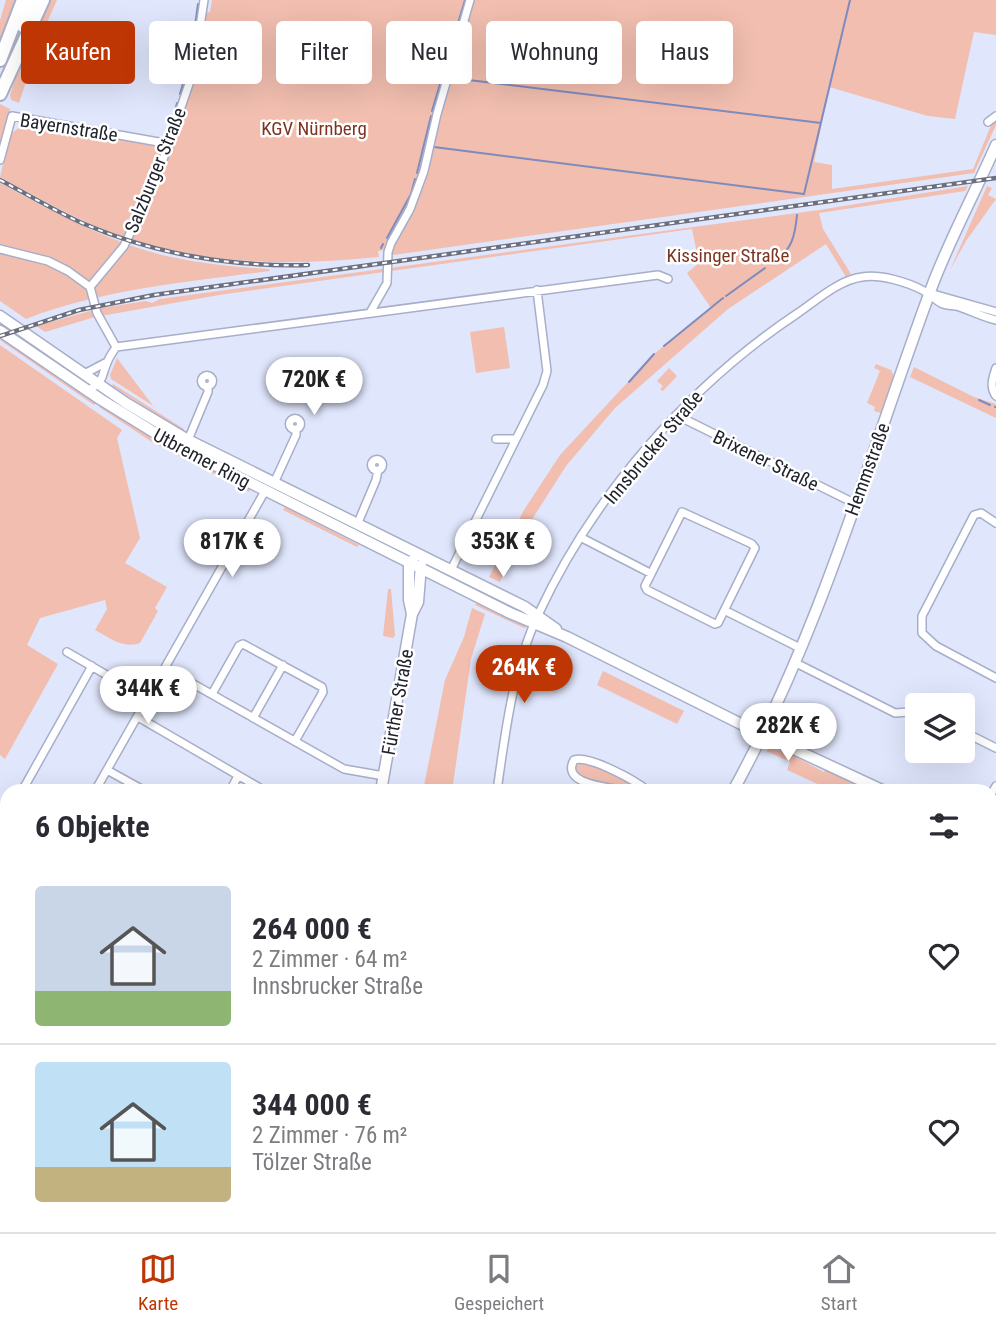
<!DOCTYPE html>
<html lang="de">
<meta charset="utf-8">
<style>
body{margin:0;font-family:"Roboto Condensed",sans-serif;background:#f7f7f7;color:#2b2b33;height:100vh;display:flex;flex-direction:column;font-size:26px;white-space:nowrap}
*{box-sizing:border-box;margin:0}
p{font-size:23px;color:#7c7c81}
.icon{flex:none;width:38px;height:38px;fill:none;stroke:currentColor;stroke-width:2;stroke-linecap:round;stroke-linejoin:round}
.map{position:relative;flex:1;overflow:hidden}
.sheet{position:absolute;left:0px;top:784px;width:998px;height:448px;display:flex;flex-direction:column;background:#fff;border-radius:21px 21px 0 0;box-shadow:0 7px 28px #0002}
.sheet>*{flex:none}
.top-card{position:absolute;left:21px;top:21px;width:956px;height:63px;display:flex;gap:14px}
.controls{position:absolute;left:905px;top:693px;display:grid;gap:14px}
.controls a{display:grid;place-items:center;width:70px;height:70px;border-radius:7px;background:#fff;box-shadow:0 7px 28px #0002;font-size:35px}
.price{position:absolute;translate:-50% -60px;padding:0 16px;border-radius:24px;background:#fff;color:#222;font-size:23px;line-height:46px;filter:drop-shadow(0 2px 4px #0008)}
.price::after{content:'';position:absolute;left:50%;top:42px;width:21px;height:16px;margin-left:-10px;background:inherit;clip-path:polygon(0 0,100% 0,50% 100%)}
.price.active{background:#be3603;color:#fff}
ul{padding:0;list-style:none}
li{display:flex;align-items:center;gap:21px;height:175px;padding:0 35px}
li+li{border-top:2px solid #e1e1e2}
li span{display:grid;place-items:center;flex:none;width:196px;height:140px;border-radius:7px;color:#555}
li>.icon{margin-inline-start:auto}
span .icon{width:84px;height:84px;fill:#fffc;stroke-width:1}
li b{font-size:30px}
h2{display:flex;justify-content:space-between;align-items:center;height:84px;padding:0 35px;font-size:30px}
.tag{padding:0 24px;border-radius:7px;background:#fff;box-shadow:0 7px 28px #0002;font-size:24px;line-height:63px}
.tag.active{background:#be3603;color:#fff}
.tabs{display:flex;justify-content:space-around;align-items:center;height:98px;border-top:2px solid #e1e1e2;background:#fff;font-size:19px;color:#7c7c81}
.tabs a{display:grid;justify-items:center;gap:4px}
.tabs .active{color:#be3603}
.map>svg:first-child{display:block}
.green{fill:#f1beaf}
.lines{fill:none;stroke-linecap:round;stroke-linejoin:round}
.stream{stroke:#7f8bbe;stroke-width:2}
.street-casing{stroke:#a8aec9;stroke-width:10}
.secondary-casing{stroke:#a8aec9;stroke-width:13}
.highway-casing{stroke:#a8aec9;stroke-width:16}
.street{stroke:#fff;stroke-width:7}
.secondary{stroke:#fff;stroke-width:10}
.highway{stroke:#fff;stroke-width:12}
.rail-casing{stroke:#6c707e;stroke-width:4.5}
.rail{stroke:#fff;stroke-width:2;stroke-dasharray:5;stroke-linecap:butt}
.labels{text-anchor:middle;stroke-width:5;stroke-linejoin:round;paint-order:stroke}
.street-label{font-size:19px;fill:#20232c;stroke:#fff}
.park-label{font-size:19px;fill:#7e3420;stroke:#fff}
</style>
<div class="map">
<svg width="996" height="1232" viewBox="0 0 996 1232">
<rect width="100%" height="100%" fill="#e0e6fc"/>
<path class="green" d="M6,0H19L0,49V20Z
M49,0H57L41,36L19,103L11,100L10,95L20,64Z
M212,0H996V35L974,32L955,119L928,116L829,87L814,162L832,165V189L973,169L992,123L996,120V125L974,173L393,255V249L378,251L379,257C277,267 192,265 95,226C63,212 31,194 0,177L10,134L26,123L172,147C188,99 200,63 206,13L210,12Z
M0,104L10,109V118L0,150Z
M0,183C52,211 104,240 162,255C197,263 233,267 269,269L270,271C189,282 103,289 26,319L0,301V250L12,255L18,250L0,244Z
M968,186L965,191L819,213L823,229L851,274L846,277L826,244L728,309L615,408L566,466L524,532L500,582L489,577L524,510L560,455L654,354L711,308L687,273L699,263L692,229L219,295L95,317L45,332L36,326L101,308L146,301L152,303L160,299L819,210Z
M987,186L992,188L988,195L996,199L966,241L950,270Z
M504,327L510,368L476,373L470,332Z
M3,339L96,402L94,405L0,340Z
M0,345L122,430L117,438L140,538L125,563L167,587L155,608L158,611L140,643C123,649 110,638 95,630L107,609L105,600L40,618L27,645L58,664L5,759L0,755Z
M117,358L154,407H155L111,379L110,375Z
M876,364L891,370L894,376L881,413L874,411L875,407L867,403L880,371L874,368Z
M914,367L974,397L996,404V418L910,377Z
M669,368L677,376L663,391L660,389L663,386L657,381Z
M113,384L184,429L183,431L112,386Z
M101,404L154,440L240,482L250,489L249,492L152,442L99,407Z
M285,507L359,545L357,547L283,510Z
M388,589H391L395,635L393,638L383,636Z
M477,603L523,623L526,629L475,605Z
M472,608L485,614L471,659L452,791H423L445,680L464,637Z
M603,671L684,711L677,724L597,685Z
M771,748L792,755L824,772L826,768L874,791H833L787,770L790,762L766,751Z
M583,761L621,777L645,791C628,791 586,783 574,773L575,763Z"/>
<g class="lines">
<path class="stream" d="M453,40L465,0
M452,78L821,123
M180,94L191,56L198,4
M432,111L451,47
M174,115L177,103
M434,147L804,194
M417,173L431,116
M804,194L850,0
M387,238L411,194L415,179
M381,248L383,244
M775,261C792,249 795,236 797,215
M726,296L765,268
M664,346L723,298
M629,382L654,354
M979,400L990,405
M995,407H996"/>
<defs>
<path id="street" d="M988,122L996,116
M0,160L12,116L170,144
M0,249L48,261L68,271L90,287
M90,287L124,246L158,174L190,81L196,53L204,0
M90,287L97,313L116,347
M933,294L996,312
M371,311L387,283L388,252L391,243L410,209L424,171L437,114L470,0
M116,347L658,275L668,279
M996,368C993,378 989,386 996,396
M84,374L107,362
M201.5 381a5.5 5.5 0 1 1 11 0a5.5 5.5 0 1 1-11 0Z
M87,391C105,381 100,379 107,363C109,357 113,352 116,347
M676,415L856,504
M289.5 424a5.5 5.5 0 1 1 11 0a5.5 5.5 0 1 1-11 0Z
M496,439H516
M188,440L208,392V387
M371.5 465a5.5 5.5 0 1 1 11 0a5.5 5.5 0 1 1-11 0Z
M274,483L296,435V429
M682,512L752,544L755,548L718,623L715,624L647,590L645,586Z
M996,523L981,513L974,515L922,616V633L936,646L996,678
M357,525L376,480L378,470
M582,538L650,573
M451,570L543,385L547,371L537,290
M726,611L800,648
M67,652L148,699
M794,662L895,713L909,712
M165,668L344,769L384,776
M212,694L239,646L243,644L322,687L323,692L295,741
M138,717L265,791
M253,718L283,665
M962,731L996,748
M107,770L145,791
M22,791L92,666
M95,791L265,491
M230,791L238,776
M497,791C505,734 513,668 538,615C593,496 688,386 798,313C817,300 839,280 862,277C880,274 908,282 924,291C930,294 935,300 941,303C945,306 951,305 956,306C970,310 982,317 996,320
M626,791C610,787 560,785 574,760C589,755 635,780 648,791
M990,796L996,786
M0,810L7,815
M0,874L7,879
M0,950L7,940
M990,955L996,958
M0,1050L7,1040
M990,1203L996,1199
M341,1225L345,1232
M390,1225L394,1232
M442,1225L447,1232
M494,1225L500,1232
M615,1225L621,1232
M687,1225L693,1232
M900,1225L906,1232
M37,1232L38,1225
M750,1232L759,1225
M955,1232L964,1225"/>
<path id="secondary" d="M0,316L126,403L188,440L525,607L556,629
M0,331L100,399L152,431L205,460L510,613L567,637L753,730L884,791
M412,614L409,600V563L413,560
M381,791L412,614L418,602L421,565
M733,791C820,633 869,457 931,289C949,240 975,193 996,145
M990,841L996,844
M0,1152H7
M523,1225L528,1232
M310,1232L323,1225"/>
<path id="highway" d="M23,26L32,0
M0,60L23,0
M0,94L43,0"/>
</defs>
<use href="#street" class="street-casing"/>
<use href="#secondary" class="secondary-casing"/>
<use href="#highway" class="highway-casing"/>
<use href="#street" class="street"/>
<use href="#secondary" class="secondary"/>
<use href="#highway" class="highway"/>
<defs>
<path id="rail" d="M0,180C27,194 53,210 82,223C154,254 229,267 308,265
M0,336L79,310L154,295L996,178"/>
</defs>
<use href="#rail" class="rail-casing"/>
<use href="#rail" class="rail"/>
</g>
<g class="labels">
<g class="street-label">
<text transform="translate(69 127) rotate(9)" y="7">Bayernstraße</text>
<text transform="translate(155 170) rotate(-68)" y="7">Salzburger Straße</text>
<text transform="translate(653 447) rotate(-50)" y="7">Innsbrucker Straße</text>
<text transform="translate(202 458) rotate(28)" y="7">Utbremer Ring</text>
<text transform="translate(766 460) rotate(26)" y="7">Brixener Straße</text>
<text transform="translate(867 469) rotate(-70)" y="7">Hemmstraße</text>
<text transform="translate(397 702) rotate(-80)" y="7">Fürther Straße</text>
</g>
<g class="park-label">
<text x="314" y="135">KGV Nürnberg</text>
<text x="728" y="262">Kissinger Straße</text>
</g>
</g>
</svg>
<div class="controls">
<a><svg class="icon" aria-label="layers" viewBox="0 0 24 24"><path d="M12 4l9 5-9 5-9-5zM3 14l9 5 9-5"/></svg></a>
</div>
<b class="price" style="left:314px;top:417px">720K €</b>
<b class="price" style="left:232px;top:579px">817K €</b>
<b class="price" style="left:503px;top:579px">353K €</b>
<b class="price active" style="left:524px;top:705px">264K €</b>
<b class="price" style="left:148px;top:726px">344K €</b>
<b class="price" style="left:788px;top:763px">282K €</b>
<div class="top-card">
<a class="tag active">Kaufen</a>
<a class="tag">Mieten</a>
<a class="tag">Filter</a>
<a class="tag">Neu</a>
<a class="tag">Wohnung</a>
<a class="tag">Haus</a>
</div>
<section class="sheet">
<h2>6 Objekte<svg class="icon" aria-label="filters" viewBox="0 0 24 24"><path d="M4 7h16M4 17h16"/><circle cx="9" cy="7" r="2"/><circle cx="15" cy="17" r="2"/></svg></h2>
<ul>
<li><span style="background:linear-gradient(#c9d6e8 75%,#8fb573 0)"><svg class="icon" aria-label="home" viewBox="0 0 24 24"><path d="M3 11l9-7 9 7M6 9v11h12V9"/></svg></span><div><b>264 000 €</b><p>2 Zimmer · 64 m²</p><p>Innsbrucker Straße</p></div><svg class="icon" aria-label="heart" viewBox="0 0 24 24"><path d="M12 20l-8-8c-3-5 5-10 8-4 3-6 11-1 8 4z"/></svg></li>
<li><span style="background:linear-gradient(#bfe0f5 75%,#c2b280 0)"><svg class="icon" aria-label="home" viewBox="0 0 24 24"><path d="M3 11l9-7 9 7M6 9v11h12V9"/></svg></span><div><b>344 000 €</b><p>2 Zimmer · 76 m²</p><p>Tölzer Straße</p></div><svg class="icon" aria-label="heart" viewBox="0 0 24 24"><path d="M12 20l-8-8c-3-5 5-10 8-4 3-6 11-1 8 4z"/></svg></li>
</ul>
</section>
</div>
<nav class="tabs">
<a class="active"><svg class="icon" aria-label="map" viewBox="0 0 24 24"><path d="M3 6l6-2 6 2 6-2v14l-6 2-6-2-6 2zM9 4v14M15 6v14"/></svg>Karte</a>
<a><svg class="icon" aria-label="saved" viewBox="0 0 24 24"><path d="M7 4h10v16l-5-4-5 4z"/></svg>Gespeichert</a>
<a><svg class="icon" aria-label="home" viewBox="0 0 24 24"><path d="M3 11l9-7 9 7M6 9v11h12V9"/></svg>Start</a>
</nav>
